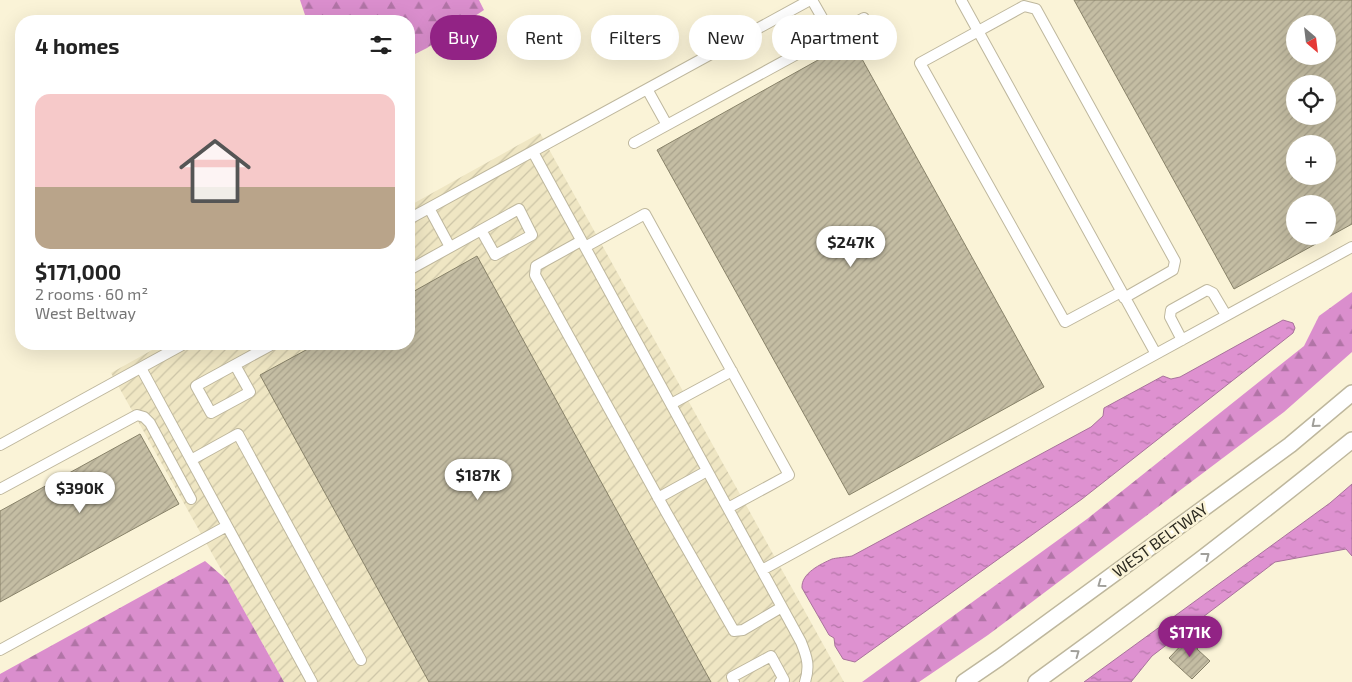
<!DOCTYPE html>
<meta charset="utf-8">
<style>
body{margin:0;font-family:"Exo 2",sans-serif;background:#f6f6f6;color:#222;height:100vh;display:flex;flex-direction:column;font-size:19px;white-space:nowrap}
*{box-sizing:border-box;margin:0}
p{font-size:16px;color:#767676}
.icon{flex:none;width:28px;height:28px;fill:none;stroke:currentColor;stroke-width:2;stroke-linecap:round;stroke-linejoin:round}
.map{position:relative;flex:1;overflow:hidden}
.side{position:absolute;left:15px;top:15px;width:400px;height:335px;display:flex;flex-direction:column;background:#fff;border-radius:20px;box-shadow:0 5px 20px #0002}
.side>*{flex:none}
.top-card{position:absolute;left:430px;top:15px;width:475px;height:45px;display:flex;gap:10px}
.needle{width:32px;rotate:152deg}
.fabs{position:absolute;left:1286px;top:15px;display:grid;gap:10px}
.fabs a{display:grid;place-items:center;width:50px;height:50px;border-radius:50%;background:#fff;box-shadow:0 5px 20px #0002;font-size:25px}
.price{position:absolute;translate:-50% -42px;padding:0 11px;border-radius:18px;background:#fff;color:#222;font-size:16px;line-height:32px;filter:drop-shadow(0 1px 2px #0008)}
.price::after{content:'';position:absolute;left:50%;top:30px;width:15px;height:11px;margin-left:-8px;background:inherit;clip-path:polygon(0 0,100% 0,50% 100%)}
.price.on{background:#922385;color:#fff}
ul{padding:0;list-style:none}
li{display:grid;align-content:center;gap:10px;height:265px;padding:0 20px}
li+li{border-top:1px solid #e0e0e0}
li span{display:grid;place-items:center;height:155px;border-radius:15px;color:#555}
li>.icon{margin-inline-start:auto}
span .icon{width:90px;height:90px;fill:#fffc;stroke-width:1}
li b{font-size:21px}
h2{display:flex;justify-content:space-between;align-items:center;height:60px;padding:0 20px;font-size:21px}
.chip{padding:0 18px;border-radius:22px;background:#fff;box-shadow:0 5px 20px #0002;font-size:18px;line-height:45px}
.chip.on{background:#922385;color:#fff}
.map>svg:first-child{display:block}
.industrial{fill:url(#industrial-furrows)}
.forest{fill:url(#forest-firs)}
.water{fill:url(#water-ripples);stroke:#a8729b}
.building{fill:url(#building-hatch);stroke:#888269;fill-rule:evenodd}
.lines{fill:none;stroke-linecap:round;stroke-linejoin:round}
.minor-casing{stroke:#beb79d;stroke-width:12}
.highway-casing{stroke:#beb79d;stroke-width:18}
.minor{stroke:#fff;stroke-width:10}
.highway{stroke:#fff;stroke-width:15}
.oneway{stroke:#a09f9a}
.labels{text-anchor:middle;stroke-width:5;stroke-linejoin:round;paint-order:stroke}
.street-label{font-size:16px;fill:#2b291f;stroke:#faf3d7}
</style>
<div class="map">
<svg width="1352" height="682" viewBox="0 0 1352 682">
<defs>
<pattern id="industrial-furrows" width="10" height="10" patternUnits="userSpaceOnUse" patternTransform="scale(1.25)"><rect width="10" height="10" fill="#efe6c3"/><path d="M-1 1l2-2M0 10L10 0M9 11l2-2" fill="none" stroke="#cdc5a7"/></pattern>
<pattern id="forest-firs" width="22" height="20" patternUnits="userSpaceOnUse" patternTransform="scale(1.25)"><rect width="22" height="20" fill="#da8ecd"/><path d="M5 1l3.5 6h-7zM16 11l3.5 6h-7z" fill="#b174a6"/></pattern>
<pattern id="water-ripples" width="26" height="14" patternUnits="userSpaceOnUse" patternTransform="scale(1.25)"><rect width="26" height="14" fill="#de91d0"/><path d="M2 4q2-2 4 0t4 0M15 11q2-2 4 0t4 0" fill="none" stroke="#b476a8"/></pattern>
<pattern id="building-hatch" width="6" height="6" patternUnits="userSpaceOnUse" patternTransform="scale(1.25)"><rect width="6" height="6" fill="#c4bda3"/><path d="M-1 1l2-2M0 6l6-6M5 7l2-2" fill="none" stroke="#a9a28c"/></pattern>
</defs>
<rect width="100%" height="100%" fill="#faf3d7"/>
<path class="industrial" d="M540,133L844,682H284L111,373L163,344H409V206Z"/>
<path class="forest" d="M300,0H479L484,10L427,48L409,57V21H307Z
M1352,292V352L1284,412L988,635L919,682H862L1087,519L1304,346L1319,316Z
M205,561L227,580L284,682H0V674Z"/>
<path class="water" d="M1283,320L1293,323L1295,328L1293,333L1082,499L855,662L843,659L835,646L834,638L829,635L802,588C801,573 821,564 832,559C835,558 847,557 852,556L1091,427L1103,416L1104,408L1163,376L1171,379L1180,377Z
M1352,484V556L1346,549L1275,562L1152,656L1131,682H1084L1330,503Z"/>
<path class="building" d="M1074,0H1352V224L1234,289ZM1295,24H1328V56H1295ZM1295,84H1328V116H1295ZM1295,144H1328V176H1295ZM1295,204H1328V236H1295Z
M852,41L1044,387L849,495L657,150Z
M477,256L711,682H429L260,375L317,344H409V294Z
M140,434L179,504L0,602V511Z
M1190,636L1200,645L1197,649L1210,661L1192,679L1169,658Z"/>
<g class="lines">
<defs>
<path id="minor" d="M832,35L864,18
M667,125L832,35L812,0
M634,143L667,125L647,89
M533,152L801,642C807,657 810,666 805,682
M429,208L450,247
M409,219L810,0
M581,241L536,266L535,275L666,512L734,631L743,630L782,607
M585,247L645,214L789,475L728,508
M409,270L519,209L532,235L495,255L481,230
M1121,292L1065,322L920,63L1024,6L1036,9L1175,261L1173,270L1124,298
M1182,340L1170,317L1171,310L1207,290L1213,293L1226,315
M1156,354L1352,247
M235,365L250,392L211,413L196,386L273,344
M141,368L312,682
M671,404L732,371
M0,445L184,344
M191,460L238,434L361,660
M0,489L137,415L144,417L150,423L191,499
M658,498L707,471
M762,570L1156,354L961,0
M0,650L227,526
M734,682L732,677L771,656L784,680L780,682"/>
<path id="highway" d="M964,682L999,658L1290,445L1352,393
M1036,682C1144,604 1249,524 1352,440"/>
</defs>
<use href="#minor" class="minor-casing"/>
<use href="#highway" class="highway-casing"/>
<use href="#minor" class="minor"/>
<use href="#highway" class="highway"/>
</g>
<defs><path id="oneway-chevron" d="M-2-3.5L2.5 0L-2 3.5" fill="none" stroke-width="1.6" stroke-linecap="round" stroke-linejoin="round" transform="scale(1.25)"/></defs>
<g class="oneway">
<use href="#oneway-chevron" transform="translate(1315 424) rotate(140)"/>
<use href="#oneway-chevron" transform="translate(1206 556) rotate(-37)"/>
<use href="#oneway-chevron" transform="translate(1101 584) rotate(144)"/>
<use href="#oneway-chevron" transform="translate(1076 653) rotate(-36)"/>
</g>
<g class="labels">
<g class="street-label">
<text transform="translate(1160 540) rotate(-36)" y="6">WEST BELTWAY</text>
</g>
</g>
</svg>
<div class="fabs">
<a><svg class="needle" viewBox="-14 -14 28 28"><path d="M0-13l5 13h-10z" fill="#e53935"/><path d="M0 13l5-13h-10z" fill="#767676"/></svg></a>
<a><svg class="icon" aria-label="locate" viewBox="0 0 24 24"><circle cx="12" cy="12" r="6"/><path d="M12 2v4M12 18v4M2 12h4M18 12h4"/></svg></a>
<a>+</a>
<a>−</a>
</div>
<b class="price" style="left:851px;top:268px">$247K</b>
<b class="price" style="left:478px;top:501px">$187K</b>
<b class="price" style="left:80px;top:514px">$390K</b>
<b class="price on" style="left:1190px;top:658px">$171K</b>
<div class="top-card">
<a class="chip on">Buy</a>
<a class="chip">Rent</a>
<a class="chip">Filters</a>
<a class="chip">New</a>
<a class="chip">Apartment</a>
</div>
<section class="side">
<h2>4 homes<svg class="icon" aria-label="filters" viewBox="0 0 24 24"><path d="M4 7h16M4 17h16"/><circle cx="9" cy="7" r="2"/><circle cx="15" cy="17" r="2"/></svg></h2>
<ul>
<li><span style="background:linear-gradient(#f6c9c9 60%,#b9a48a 0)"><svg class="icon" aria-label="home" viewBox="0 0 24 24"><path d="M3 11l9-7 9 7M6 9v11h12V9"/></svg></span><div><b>$171,000</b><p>2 rooms · 60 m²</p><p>West Beltway</p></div></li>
</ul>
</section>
</div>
